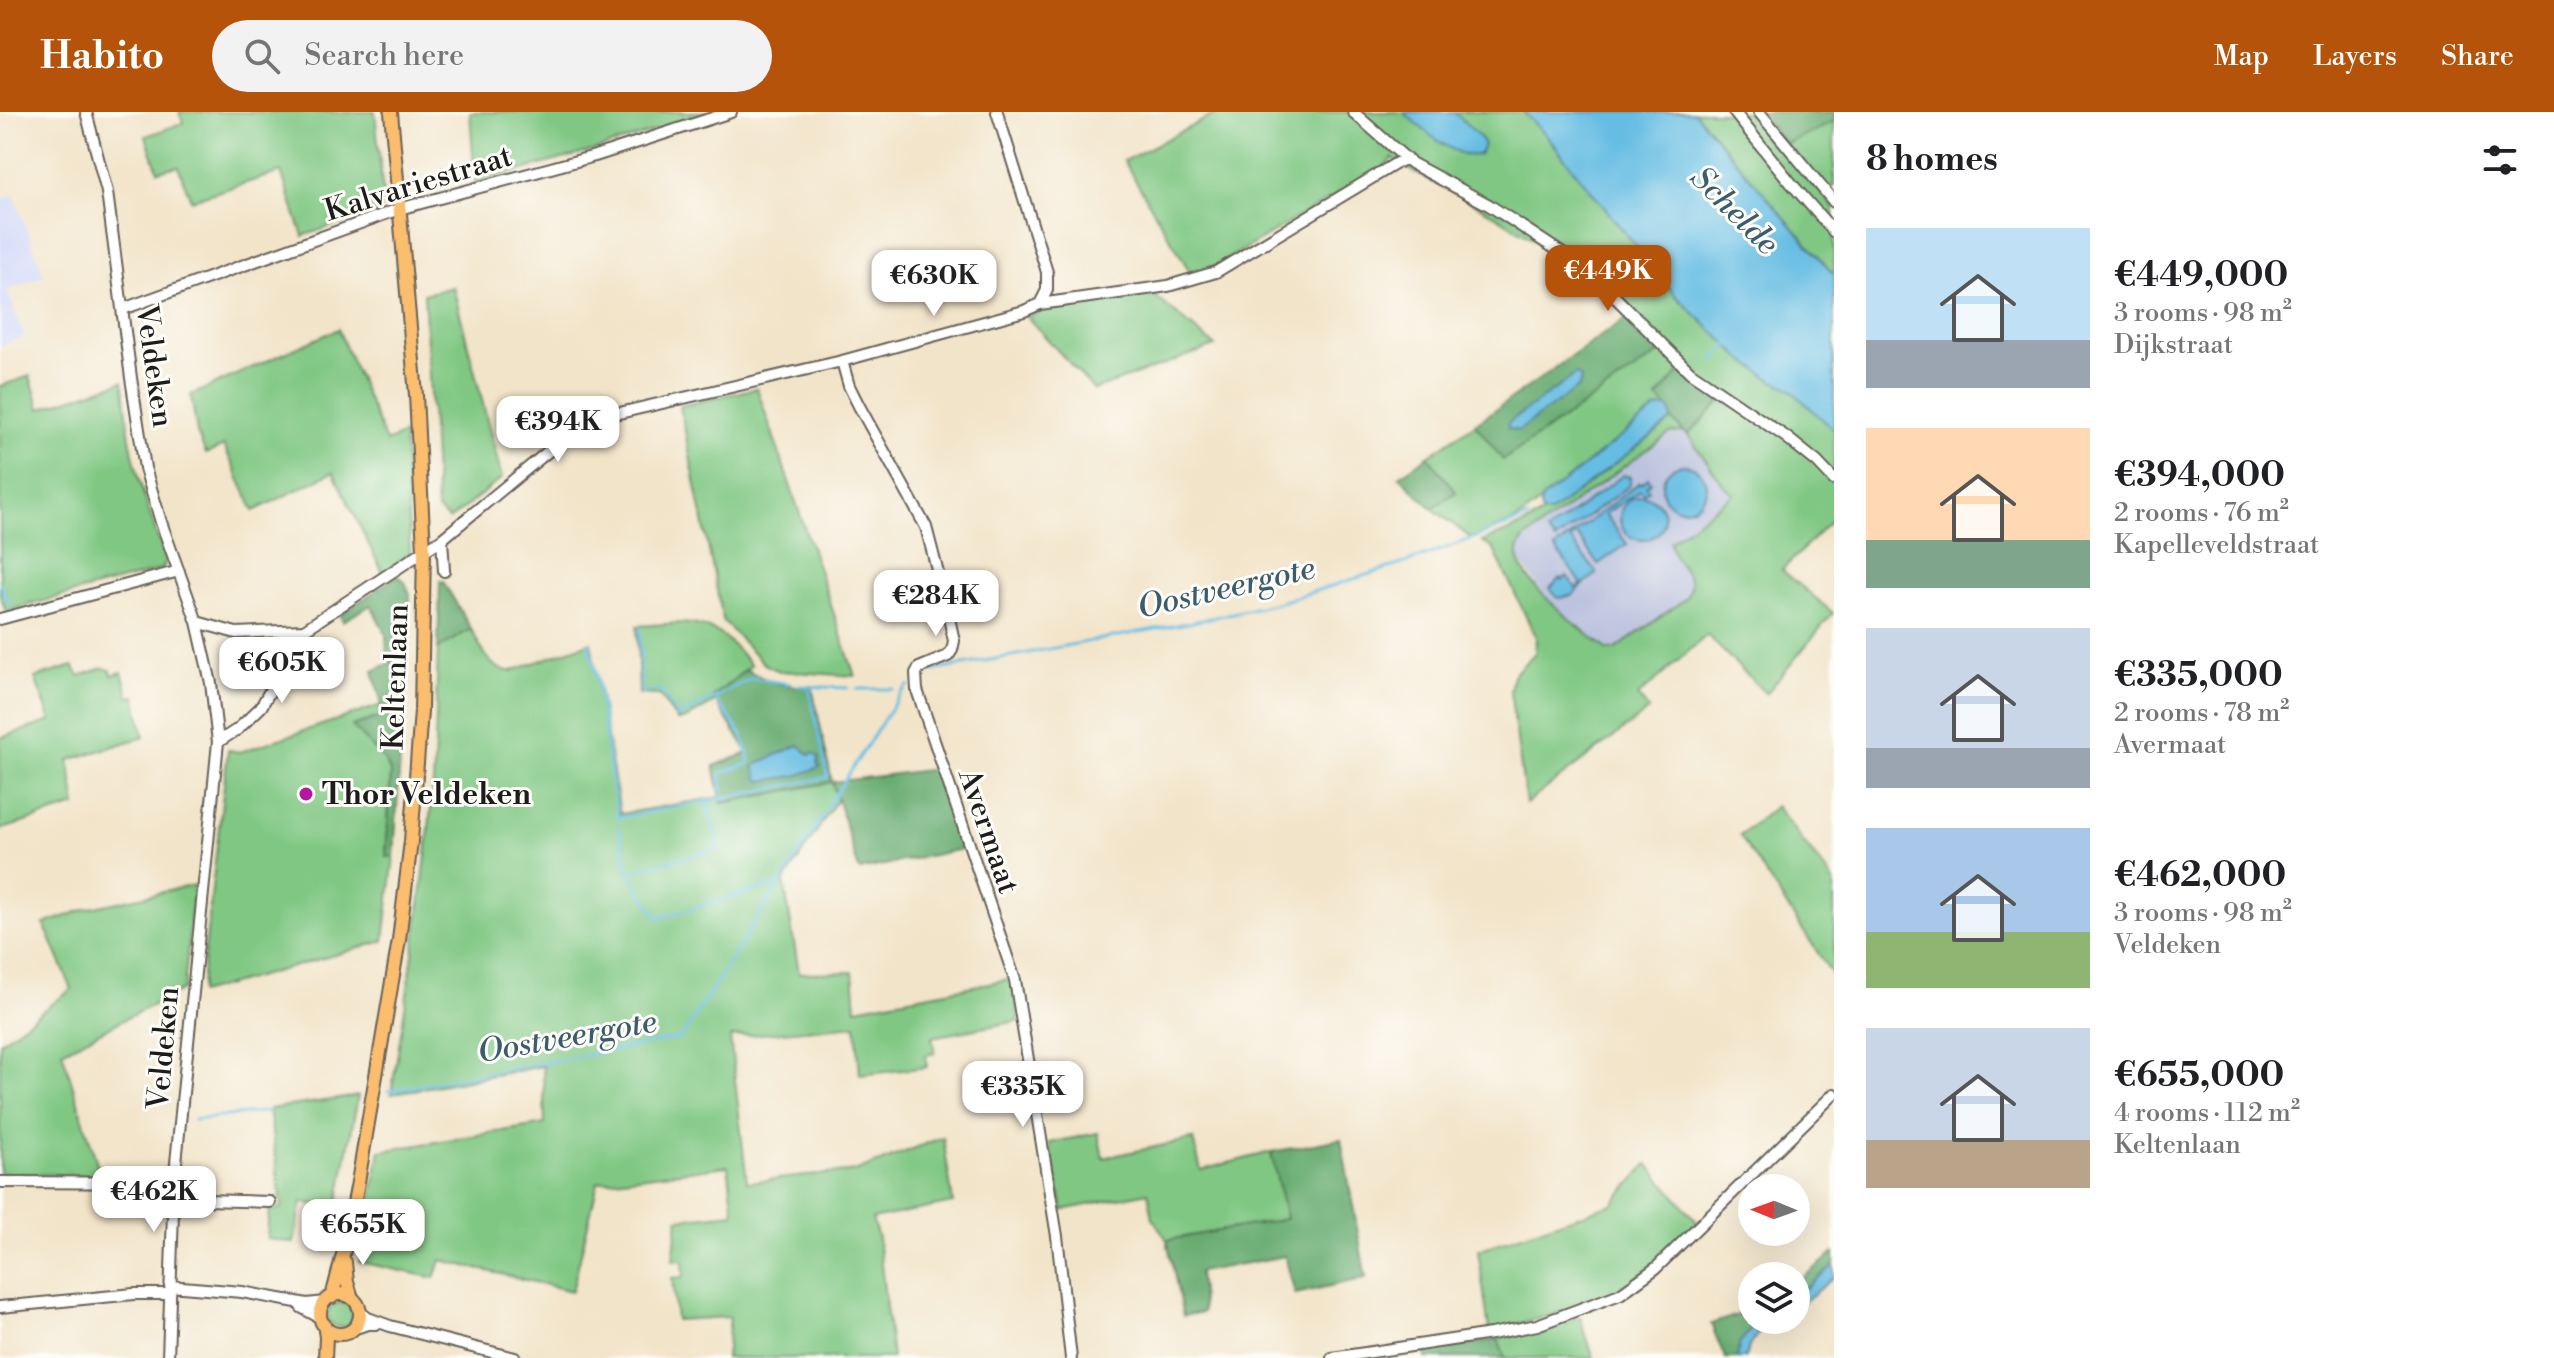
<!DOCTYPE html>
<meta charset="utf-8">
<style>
body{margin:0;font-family:"Libre Bodoni",serif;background:#f2f2f2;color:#202124;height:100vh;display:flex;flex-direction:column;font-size:30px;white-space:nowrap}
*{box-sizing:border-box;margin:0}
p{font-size:26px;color:#757577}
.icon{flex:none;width:44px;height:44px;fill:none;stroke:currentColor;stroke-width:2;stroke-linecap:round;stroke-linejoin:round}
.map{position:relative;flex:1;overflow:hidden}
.panel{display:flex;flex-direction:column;background:#fff;width:720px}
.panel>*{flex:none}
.needle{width:52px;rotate:271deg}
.fabs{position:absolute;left:1738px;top:1062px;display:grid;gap:16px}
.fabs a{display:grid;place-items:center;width:72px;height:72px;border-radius:50%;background:#fff;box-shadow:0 8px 32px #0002;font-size:40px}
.price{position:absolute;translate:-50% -68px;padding:0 18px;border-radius:16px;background:#fff;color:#222;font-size:26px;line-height:52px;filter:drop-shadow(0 2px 4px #0008)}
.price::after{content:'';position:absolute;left:50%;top:48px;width:24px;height:18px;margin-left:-12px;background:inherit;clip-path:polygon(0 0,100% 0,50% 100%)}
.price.active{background:#b45309;color:#fff}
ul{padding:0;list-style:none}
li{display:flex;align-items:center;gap:24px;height:200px;padding:0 32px}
li span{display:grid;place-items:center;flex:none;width:224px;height:160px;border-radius:0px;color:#555}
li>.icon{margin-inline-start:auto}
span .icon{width:96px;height:96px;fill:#fffc;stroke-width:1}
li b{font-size:34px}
h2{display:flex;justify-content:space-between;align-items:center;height:96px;padding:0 32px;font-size:34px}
header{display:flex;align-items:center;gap:48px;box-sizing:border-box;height:112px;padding:0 40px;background:#b45309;color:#fff}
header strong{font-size:38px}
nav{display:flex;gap:44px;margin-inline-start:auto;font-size:28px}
.search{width:560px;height:72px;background:#f2f2f2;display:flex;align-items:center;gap:20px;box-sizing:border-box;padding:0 28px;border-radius:44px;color:#757577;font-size:30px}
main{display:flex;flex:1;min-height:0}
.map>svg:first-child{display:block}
.built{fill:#d3d9f9}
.industrial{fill:#bcc3de}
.green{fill:#80c783;stroke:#4e7250;stroke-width:2}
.forest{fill:#68ac71;stroke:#426446;stroke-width:2}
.water{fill:#66bde3;stroke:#416c80;stroke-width:2}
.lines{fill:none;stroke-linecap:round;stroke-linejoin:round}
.stream{stroke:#66bde3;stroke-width:3}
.minor-casing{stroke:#676259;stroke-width:14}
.major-casing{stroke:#676259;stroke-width:16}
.minor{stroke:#fff;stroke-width:10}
.major{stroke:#fbbd6e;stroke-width:12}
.poi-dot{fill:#b5179e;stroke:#fdfcf7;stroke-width:3}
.labels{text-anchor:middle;stroke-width:6;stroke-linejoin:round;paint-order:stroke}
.street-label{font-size:30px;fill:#1c1c1c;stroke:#fdfcf7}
.poi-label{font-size:30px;font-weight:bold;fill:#1c1c1c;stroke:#fdfcf7;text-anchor:start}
.water-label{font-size:32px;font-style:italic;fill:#3a5c6c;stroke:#fdfcf7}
</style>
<header>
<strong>Habito</strong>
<div class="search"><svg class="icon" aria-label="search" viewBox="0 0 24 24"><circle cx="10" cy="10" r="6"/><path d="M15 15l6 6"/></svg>Search here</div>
<nav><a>Map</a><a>Layers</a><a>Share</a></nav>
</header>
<main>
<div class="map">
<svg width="1834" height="1246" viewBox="0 0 1834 1246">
<rect width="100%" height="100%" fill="#fdfcf7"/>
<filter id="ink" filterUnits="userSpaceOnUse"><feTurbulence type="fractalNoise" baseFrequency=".0125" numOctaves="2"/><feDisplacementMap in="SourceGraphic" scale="16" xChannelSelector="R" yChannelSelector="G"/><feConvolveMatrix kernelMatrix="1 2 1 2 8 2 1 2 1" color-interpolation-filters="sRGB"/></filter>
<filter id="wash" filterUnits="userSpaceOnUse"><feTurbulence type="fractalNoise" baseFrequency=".006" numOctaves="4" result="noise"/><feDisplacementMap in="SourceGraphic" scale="32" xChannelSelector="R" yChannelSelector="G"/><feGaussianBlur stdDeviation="1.8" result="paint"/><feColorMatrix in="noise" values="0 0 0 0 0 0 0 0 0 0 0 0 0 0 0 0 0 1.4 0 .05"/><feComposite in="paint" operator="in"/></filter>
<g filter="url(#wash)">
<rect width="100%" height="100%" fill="#f2e4c9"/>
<path class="built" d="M14,83L44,164L7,179L25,224L0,234V88Z"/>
<path class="industrial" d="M1677,320H1684L1688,323L1725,375L1734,381L1670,438L1692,470V478L1685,487L1616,537L1608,538L1553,495L1521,451L1518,439L1524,427L1670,321Z"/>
<path class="green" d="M179,0H375L384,94L379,98L303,124L281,60L191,88L178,54L158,59L146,24L183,11Z
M470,0H715L595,38L475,71Z
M1219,0H1523L1547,24L1675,183L1741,245L1770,267L1789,276L1834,318V406L1782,458L1833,501L1766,582L1707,523L1638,584L1649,598L1526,692L1510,579L1513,563L1535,541L1536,525L1493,436L1482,430L1528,411L1543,401H1550L1672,308L1684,320L1670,321L1524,427C1522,431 1519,434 1518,439C1514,468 1587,521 1608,538L1616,537L1685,487C1703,463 1670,453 1670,429L1734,382L1725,375L1688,323L1721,289L1680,260L1657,286L1666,295L1656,297L1524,403L1515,409L1472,426L1468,424L1432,396L1455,380L1428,344L1475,312L1503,348L1660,239L1611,187L1564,146L1486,98L1399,52L1393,46L1385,54L1216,154L1192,163L1124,49Z
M1694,0H1755L1834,96V163Z
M1834,10V74L1824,78L1785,32Z
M453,175L502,366L449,408L437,397L424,182Z
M1145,180L1155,184L1215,234L1094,278L1027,205L1050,196Z
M338,217L386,330L404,322L410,437L409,444L383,461L333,360L254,399L224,334L206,342L197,321L191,283Z
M30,264L40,297L123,269C126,288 127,307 130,326C137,368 152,408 166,449L163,456L153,460L6,499L0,483V274Z
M757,276L855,564L779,559L764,552L723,509L680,294Z
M681,511C718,513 727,526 751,553L714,584L716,589L684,608H677L659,583L639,582L637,514Z
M471,517C481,535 489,560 512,559L591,530L620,702L720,685L722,691L832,670L838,686L784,770L799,861L853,860L856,896L1011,867L1019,909L932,925L935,941L926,943L927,955L860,963L856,913L730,925L747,1070L857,1059L943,1025L953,1091L872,1107L878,1126L892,1246H726L730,1205L676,1208L672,1166L684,1165L683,1148L673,1149L678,1107L734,1101L728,1054L598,1070L572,1179L441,1148L435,1166L359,1150L380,1039L545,1012L543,954L391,982C407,887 422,792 431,696C436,644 436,590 438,537Z
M73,554L79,564L103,556L111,558L112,563L122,560L129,585L135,584L144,625L69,648L76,694L0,718V626L51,609L35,566Z
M382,593L380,605L353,614L386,650L391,662L386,744H394L384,829L200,881L228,638L240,640Z
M1776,694L1834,770V865L1740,724Z
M194,773L184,877L62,939L101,1064L0,1061V930L72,877L44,812L86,797Z
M358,984L337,1097L302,1090L294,1131L267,1127L269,1097L282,1096L269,997Z
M1098,1021L1103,1046L1193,1027L1201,1058L1271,1040L1287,1107L1167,1128L1153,1106L1148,1080L1063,1098L1049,1031Z
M1648,1052L1698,1111C1677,1130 1657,1152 1633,1168C1590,1196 1539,1207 1489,1219L1478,1138L1612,1092Z
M328 1203a12 12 0 1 1 24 0a12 12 0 1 1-24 0Z
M1580,1205L1594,1246H1505L1498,1227Z"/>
<path class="forest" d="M1759,0H1834V10L1785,32Z
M1628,205L1661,240L1503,348L1475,312Z
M1680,259L1721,289L1688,323L1672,308L1670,298L1657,286Z
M1428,344L1456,380L1432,396L1399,364Z
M398,463L405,470L410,483L394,744L386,745L391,662L386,650L352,614L380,605L382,593L373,559L392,550L387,543L386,523L371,493L343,509L340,503Z
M440,469H443L471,517L438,537Z
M746,557C771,572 783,574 812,575L832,670L935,657L963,737L859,758L832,670L722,691L714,654L748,641L713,585Z
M1341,1027L1366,1166L1295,1182L1285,1144L1199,1160L1203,1200L1183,1204L1167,1128L1286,1107L1271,1040Z
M1834,1141V1153L1796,1184V1171Z
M1752,1198V1208H1760L1740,1230L1737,1246H1725L1711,1212Z
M1498,1227L1505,1246H1426L1425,1239Z"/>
<path class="water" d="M1403,0H1454L1480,25L1484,33L1480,42C1458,51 1419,14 1403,0Z
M1523,0H1694L1834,163V318L1789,276L1770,267L1741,246L1675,183L1547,24Z
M1576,262L1581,266L1579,275L1518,319L1508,316V311Z
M1666,295L1670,298L1672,308L1550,401H1543L1540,396L1541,388L1656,297Z
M1662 375a22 22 0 1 1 44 0a22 22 0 1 1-44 0Z
M1623,363L1630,365V373L1555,429L1547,420Z
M1648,366L1651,370L1646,374L1649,378L1643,382L1640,378L1605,402L1627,432L1598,452L1577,423L1570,427L1597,461L1571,484L1558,486L1550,476L1561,466L1563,468L1567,464L1576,476L1582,472L1555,436L1640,370L1642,371Z
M1620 406a22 22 0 1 1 44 0a22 22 0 1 1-44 0Z
M799,633L810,643L813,641L819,645L818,652L820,655L799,663L762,669L759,668L754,654C768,646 784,640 799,633Z
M1834,1153V1166L1796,1196V1184Z
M1760,1208H1777C1760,1219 1750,1226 1745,1246H1737L1740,1230Z"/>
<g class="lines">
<path class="stream" d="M1713,248L1731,231
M0,471L9,493
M640,517L641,581L661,578L678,605L752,566L790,572
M589,531L596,560L618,706L723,686
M926,560L1193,510L1277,491L1408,450L1528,406
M798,574L848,576
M857,577H893
M715,586L741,622L750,648L749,652L722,660L720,665L723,686L828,665L809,574
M826,697L901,581L909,573
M619,716L628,760L720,736L706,689
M628,760L658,806L778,772
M388,979L681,926L824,702
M194,1008L269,999"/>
</g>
</g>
<g filter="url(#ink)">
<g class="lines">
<defs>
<path id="minor" d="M86,0L107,80L131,266L145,356L161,410L197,510L211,571L218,630L174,1071L168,1246
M997,0L1047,160V178L1040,192
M1353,0L1411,51L1489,93L1589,159L1690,260L1786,325L1817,350L1834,368
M1734,0L1791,71L1834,120
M1759,0L1834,90
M123,197L399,97L595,44L731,0
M842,249L849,274L859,294L926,415L946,492L954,529L952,538L948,544L919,556L916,561L917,578L1015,868L1057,1124L1071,1246
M442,427L444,459
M0,507L179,459
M197,510L236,521L304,518
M218,630L238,617L261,595L304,518L442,427L579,314L598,306L842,249L1024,199L1040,192L1168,174L1216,160L1405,46
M0,1070L174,1071
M173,1087L270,1090
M170,1174L242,1180L307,1192L325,1190
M0,1195L134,1182H170
M301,1195L321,1206
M360,1200L368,1206L390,1214L515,1246
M355,1216L369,1212H376
M1332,1246L1491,1222L1537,1213L1620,1182L1656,1156L1834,982"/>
<path id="major" d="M345,1150L347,1170L352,1186
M320 1202a20 20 0 1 1 40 0a20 20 0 1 1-40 0Z
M332,1185L347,1127L358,1070L399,828L411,729L421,599L424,438L416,283L391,0
M324,1212L326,1225L325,1246"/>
</defs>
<use href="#minor" class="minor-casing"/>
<use href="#major" class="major-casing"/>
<use href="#minor" class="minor"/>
<use href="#major" class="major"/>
</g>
</g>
<circle class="poi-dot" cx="306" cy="682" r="8"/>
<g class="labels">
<g class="street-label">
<text transform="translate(418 71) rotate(-17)" y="10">Kalvariestraat</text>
<text transform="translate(155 254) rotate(82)" y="10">Veldeken</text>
<text transform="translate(395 565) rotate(-88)" y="10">Keltenlaan</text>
<text transform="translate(989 719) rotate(71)" y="10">Avermaat</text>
<text transform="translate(163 936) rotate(-85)" y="10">Veldeken</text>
</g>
<g class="poi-label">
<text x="322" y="692">Thor Veldeken</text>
</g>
<g class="water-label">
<text transform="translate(1735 98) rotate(45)" y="11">Schelde</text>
<text transform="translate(1226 475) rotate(-13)" y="11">Oostveergote</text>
<text transform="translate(567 924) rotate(-10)" y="11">Oostveergote</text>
</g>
</g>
</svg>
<div class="fabs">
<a><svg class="needle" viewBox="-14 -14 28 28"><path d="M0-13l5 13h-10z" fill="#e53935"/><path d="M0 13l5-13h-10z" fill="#757577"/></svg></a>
<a><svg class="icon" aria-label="layers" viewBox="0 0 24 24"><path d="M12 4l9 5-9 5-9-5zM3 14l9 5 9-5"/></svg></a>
</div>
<b class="price active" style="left:1608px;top:201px">€449K</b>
<b class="price" style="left:934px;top:206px">€630K</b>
<b class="price" style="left:558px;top:352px">€394K</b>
<b class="price" style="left:936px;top:526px">€284K</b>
<b class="price" style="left:282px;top:593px">€605K</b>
<b class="price" style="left:1023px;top:1017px">€335K</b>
<b class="price" style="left:154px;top:1122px">€462K</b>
<b class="price" style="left:363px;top:1155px">€655K</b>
</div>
<section class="panel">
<h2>8 homes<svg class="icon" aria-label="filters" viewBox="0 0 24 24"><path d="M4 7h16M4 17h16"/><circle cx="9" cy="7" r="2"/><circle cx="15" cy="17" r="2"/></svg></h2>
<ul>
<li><span style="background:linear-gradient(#bfe0f5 70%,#9aa5b1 0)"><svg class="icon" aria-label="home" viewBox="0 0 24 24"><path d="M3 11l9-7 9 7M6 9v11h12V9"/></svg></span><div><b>€449,000</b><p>3 rooms · 98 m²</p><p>Dijkstraat</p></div></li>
<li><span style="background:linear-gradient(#ffd9b3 70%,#7fa58c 0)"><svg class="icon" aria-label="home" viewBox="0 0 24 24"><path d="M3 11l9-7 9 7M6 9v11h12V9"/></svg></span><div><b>€394,000</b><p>2 rooms · 76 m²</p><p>Kapelleveldstraat</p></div></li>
<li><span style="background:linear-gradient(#c9d6e8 75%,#9aa5b1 0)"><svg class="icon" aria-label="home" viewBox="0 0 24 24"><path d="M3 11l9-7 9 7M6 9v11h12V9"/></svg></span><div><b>€335,000</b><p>2 rooms · 78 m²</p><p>Avermaat</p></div></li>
<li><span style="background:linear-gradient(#a9c7e8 65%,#8fb573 0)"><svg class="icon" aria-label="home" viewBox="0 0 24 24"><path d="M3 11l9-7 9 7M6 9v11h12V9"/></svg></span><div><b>€462,000</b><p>3 rooms · 98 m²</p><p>Veldeken</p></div></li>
<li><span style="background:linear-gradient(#c9d6e8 70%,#b9a48a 0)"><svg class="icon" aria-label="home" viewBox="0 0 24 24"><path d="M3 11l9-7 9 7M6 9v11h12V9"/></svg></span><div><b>€655,000</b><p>4 rooms · 112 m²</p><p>Keltenlaan</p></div></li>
</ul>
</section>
</main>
